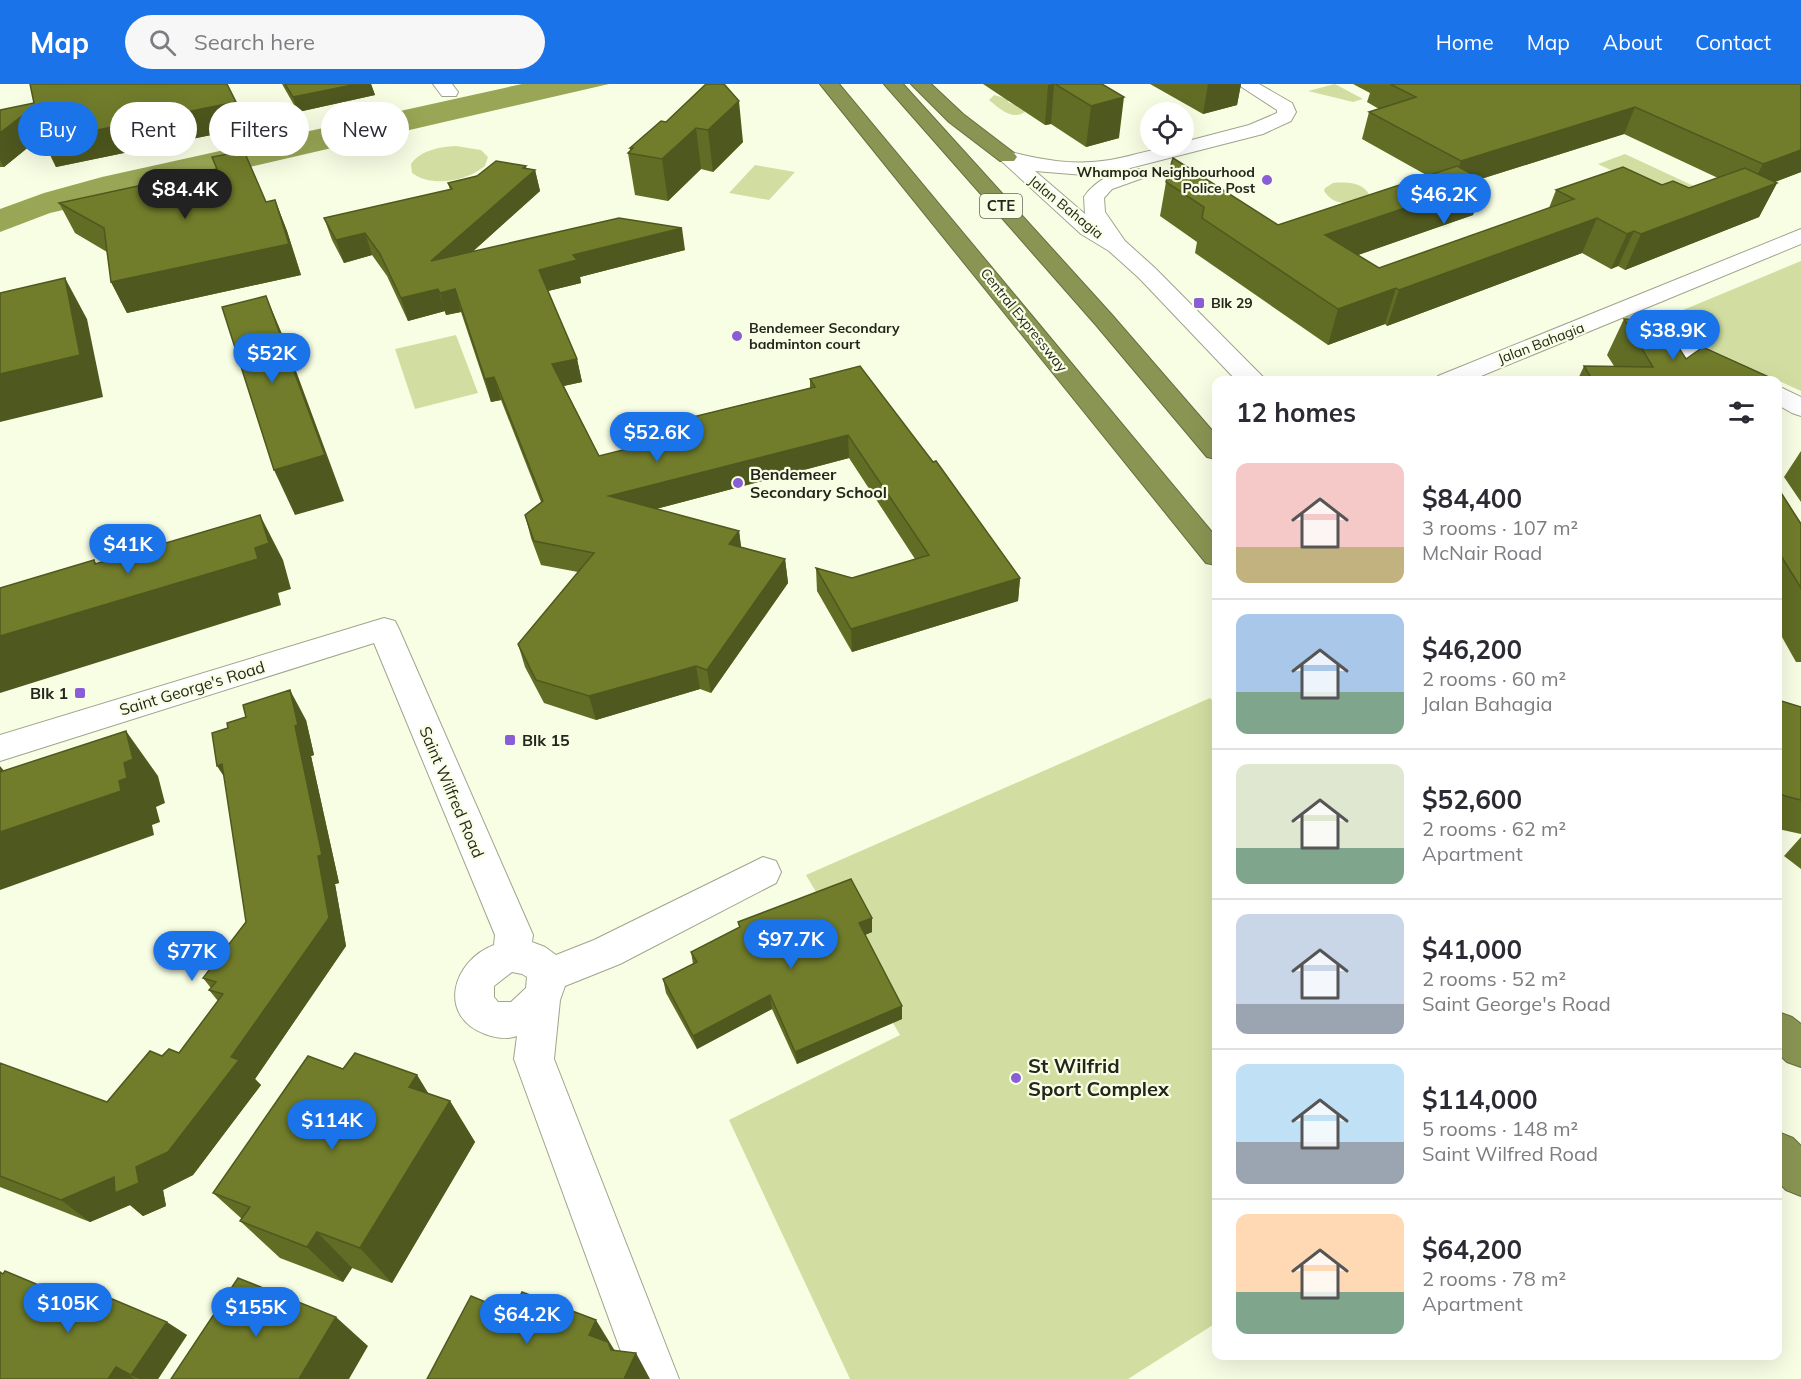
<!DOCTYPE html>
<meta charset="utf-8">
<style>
body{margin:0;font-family:Mulish,sans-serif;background:#f7f7f7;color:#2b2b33;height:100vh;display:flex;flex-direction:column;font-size:22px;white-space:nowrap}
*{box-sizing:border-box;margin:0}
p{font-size:20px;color:#7c7c81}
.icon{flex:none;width:33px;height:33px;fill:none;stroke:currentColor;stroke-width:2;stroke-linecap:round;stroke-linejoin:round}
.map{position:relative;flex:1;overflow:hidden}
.drawer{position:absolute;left:1212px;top:292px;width:570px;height:984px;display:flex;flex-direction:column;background:#fff;border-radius:12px;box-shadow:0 6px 24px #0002}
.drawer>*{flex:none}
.guide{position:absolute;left:18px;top:18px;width:570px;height:54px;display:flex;gap:12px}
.controls{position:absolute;left:1140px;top:18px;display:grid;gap:12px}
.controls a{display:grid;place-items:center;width:54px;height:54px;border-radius:50%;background:#fff;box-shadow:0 6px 24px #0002;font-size:30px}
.price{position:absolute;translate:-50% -51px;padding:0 14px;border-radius:21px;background:#1a73e8;color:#fff;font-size:20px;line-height:39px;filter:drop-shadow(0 2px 3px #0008)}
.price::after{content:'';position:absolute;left:50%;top:36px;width:18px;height:14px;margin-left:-9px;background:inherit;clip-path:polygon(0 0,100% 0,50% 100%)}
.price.active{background:#222;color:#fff}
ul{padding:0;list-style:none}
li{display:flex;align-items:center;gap:18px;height:150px;padding:0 24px}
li+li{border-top:2px solid #e1e1e2}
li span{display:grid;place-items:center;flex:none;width:168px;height:120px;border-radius:12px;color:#555}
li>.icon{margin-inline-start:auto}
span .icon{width:72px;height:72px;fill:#fffc;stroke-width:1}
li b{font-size:26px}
h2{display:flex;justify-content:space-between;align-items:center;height:72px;padding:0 24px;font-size:26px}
.pill{padding:0 21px;border-radius:27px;background:#fff;box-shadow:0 6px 24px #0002;font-size:21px;line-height:54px}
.pill.active{background:#1a73e8;color:#fff}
header{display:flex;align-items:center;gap:36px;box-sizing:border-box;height:84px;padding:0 30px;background:#1a73e8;color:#fff}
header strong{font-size:28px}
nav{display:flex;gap:33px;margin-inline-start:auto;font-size:21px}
.search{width:420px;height:54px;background:#f7f7f7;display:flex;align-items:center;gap:15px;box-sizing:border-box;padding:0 21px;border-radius:33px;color:#7c7c81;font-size:22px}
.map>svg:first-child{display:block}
.green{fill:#d2dea1}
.water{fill:#98a655}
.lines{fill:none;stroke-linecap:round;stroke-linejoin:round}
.minor-casing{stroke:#9fa48c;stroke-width:2}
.highway-casing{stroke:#666e40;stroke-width:2}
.minor{fill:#fff;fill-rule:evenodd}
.highway{fill:#8a9553;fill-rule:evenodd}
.wall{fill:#616c25;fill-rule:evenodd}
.shaded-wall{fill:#4f581e}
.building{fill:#717d2b;stroke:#4f581e;stroke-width:1.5}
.poi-dot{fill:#895dd6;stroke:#f8fee4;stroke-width:2}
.labels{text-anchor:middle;stroke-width:4.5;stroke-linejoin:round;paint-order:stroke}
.far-poi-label{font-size:14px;font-weight:bold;fill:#24261c;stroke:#f8fee4;text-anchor:start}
.far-street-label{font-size:14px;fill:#24261c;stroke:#f8fee4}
.shield{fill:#f8fee4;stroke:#646758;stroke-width:1.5}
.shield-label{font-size:15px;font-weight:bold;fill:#24261c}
.poi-label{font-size:16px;font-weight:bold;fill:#24261c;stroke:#f8fee4;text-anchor:start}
.street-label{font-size:16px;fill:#24261c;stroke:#f8fee4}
.near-poi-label{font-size:20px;font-weight:bold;fill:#24261c;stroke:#f8fee4;text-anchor:start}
</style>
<header>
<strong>Map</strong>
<div class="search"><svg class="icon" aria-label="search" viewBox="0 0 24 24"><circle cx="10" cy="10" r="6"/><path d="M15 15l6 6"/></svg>Search here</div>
<nav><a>Home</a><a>Map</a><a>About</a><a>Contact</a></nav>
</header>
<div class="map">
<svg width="1801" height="1295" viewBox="0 0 1801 1295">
<rect width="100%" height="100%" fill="#f8fee4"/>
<path class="green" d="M1335,0L1363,15L1353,18L1308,7Z
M994,11L1008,15V18L1023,25L1025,28C1012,37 999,24 989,16Z
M456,62L481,66L488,73L485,82C467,97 432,104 412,89L411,80C421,66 439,63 456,62Z
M1625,70L1696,103L1669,114L1598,80Z
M755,81L795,88L769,116L729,109Z
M1333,99C1346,98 1364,98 1370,112C1354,119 1336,125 1324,107L1325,104Z
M1801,177V307L1686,254L1673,244L1671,231Z
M456,251L478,309L415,325L395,265Z
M1210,614L1216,621V1239L1128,1295H850L729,1036L900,951L806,791Z"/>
<path class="water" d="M522,0H609L50,129L0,148V125L44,109L102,93Z"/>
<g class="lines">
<defs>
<path id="minor" d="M433,0H452L458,8L456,12H442Z
M1237,0H1259L1292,19L1296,28L1291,37L1263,50L1130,84L1084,91L1035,87L1085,130L1084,113C1095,96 1123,81 1143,86L1146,90L1143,94L1112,105L1104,114L1105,128L1125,157L1155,184L1267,297H1237L1139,194L1109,167L1081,150L997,73L1000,69L1007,67C1041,76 1074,82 1110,76C1134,72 1159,62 1184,62V58L1249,41L1277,29V26Z
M1801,145V160L1469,297H1434L1438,292Z
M1635,232L1760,292L1764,297H1732L1627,244L1623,239L1627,234Z
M1778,302L1801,313V332L1792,329L1778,321Z
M384,534L395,537L399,545L533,851L532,858L545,863L556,871L594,856L763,773L776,777L781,788L776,799L620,880L565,902L560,916L554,975L679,1295H631L514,975L517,952C506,956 496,954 485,950C437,932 452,877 494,861L495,851L374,559L0,677V651ZM512,888L522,890L527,893L526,904L511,918H498L494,913V902Z"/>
<path id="highway" d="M820,0H839L1216,453V481L1206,479Z
M884,0H903L1112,231L1216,351V375L1207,373L1096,241Z
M911,0H931L963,30L1014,69L1017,73L1014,77H1000L949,38Z
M1778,928L1792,933L1801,940V983L1787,978L1778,970Z
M1778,1048L1793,1054L1801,1062V1112L1786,1106L1778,1098Z"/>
</defs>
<use href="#minor" class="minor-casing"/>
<use href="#highway" class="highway-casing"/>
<use href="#minor" class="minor"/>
<use href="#highway" class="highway"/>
</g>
<path class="wall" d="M282,0H371L375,11L298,28Z
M706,0L743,58L713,88L701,85L668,117L635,111L628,69L630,67V64L666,38Z
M983,0H1102L1119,54L1086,63L1051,40L1045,41Z
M1150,0H1241L1237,21L1203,30Z
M1353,0H1801V88L1775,98L1777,99L1759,133L1625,186L1618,182L1611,185L1582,169L1387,242L1385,240L1328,261L1195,169L1197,158L1160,132L1166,98L1278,141L1428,92L1362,55L1369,28L1379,25L1367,18L1370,9ZM1624,50L1718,94L1689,104L1556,106L1549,124L1379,184L1358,171L1473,131L1481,95Z
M236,18L245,44L56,83L42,52L4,83H0V26Z
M526,82V84L535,86L540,107L473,167L685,166L580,193L581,199L548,207L577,275L582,298L564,302L599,372L647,360L644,345L810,304V295L1020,494L1018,517L852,568L817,507L816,484L852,494L915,475L849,374L656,425L739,447L741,463L785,475L788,499L711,609L700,605L596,636L544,619L525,583L518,560L578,488L541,481L531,454L525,431L541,418L501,316L491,318L461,228L446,231L445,227L408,237L387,192L372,171L344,179L332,156L324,134L450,106L448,99Z
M275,116L287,147L301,191L127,229L111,198L107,168L75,149L59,119L266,118Z
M1624,235L1686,275L1771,294L1769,297H1577L1584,282H1614L1607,271Z
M1801,367V418L1784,393Z
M1778,404L1801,440V578H1796L1778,546Z
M1778,616L1801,623V750L1778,745Z
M306,636L314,671L311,672L339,799L335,800L346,862L255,995L261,1001L193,1091L163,1106L166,1122L143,1132L130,1121L90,1138L0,1103V979L107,1018L162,972L179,969L218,917L209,906L211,904L203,894L246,838Z
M1801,753V785L1784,772Z
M872,834V848L865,851L902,935L797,980L772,925L697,965L666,909L663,895L693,880L691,868L739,843L738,838Z
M343,985L417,991L428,1009L450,1017L475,1058L392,1199L352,1184L343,1198L280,1174L240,1137L242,1135L213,1109Z
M96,1225L187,1251L158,1295H0Z"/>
<path class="shaded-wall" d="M357,0H371L375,11L298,28L293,13Z
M1052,0H1054L1051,40L1045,41L1048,1Z
M1208,0H1241L1237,21L1203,30Z
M1124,13L1119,54L1086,63L1091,22Z
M739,17L743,58L713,88L708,46Z
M236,18L245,44L56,83L43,57Z
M35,22L47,48L4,83L0,76V49Z
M1635,23L1624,50L1452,104L1461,77Z
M696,44L701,85L668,117L662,75Z
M1801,66V88L1748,108L1763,80Z
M526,82L528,92L535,86L540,107L438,199L431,177Z
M1485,97L1473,131L1315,186L1325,151Z
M1777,99L1759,133L1625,186L1641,150Z
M275,116L287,147L301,191L127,229L111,198Z
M1597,134L1582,169L1387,242L1399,206Z
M682,144L685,166L580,193L581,199L544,208L539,186L573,171Z
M1634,147L1618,182L1611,185L1627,150Z
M365,149L372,171L344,179L336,156Z
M65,194L87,235L103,313L0,338V290Z
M1396,204L1385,240L1328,261L1338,225Z
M438,205L445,227L408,237L401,214Z
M455,205L461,228L446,231L440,209Z
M266,212L285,257L344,417L295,431L274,386Z
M577,275L582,298L558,303L552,280Z
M494,293L501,316L491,318L485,295Z
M848,351L849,374L614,436L609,412Z
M260,431L283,476L291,505L278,509L281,521L0,609V552L95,480L94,476L120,516L255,464Z
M739,447L742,470L729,460Z
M785,475L788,499L711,609L707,586Z
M1020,494L1018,517L852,568L851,545Z
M696,582L700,605L596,636L589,612Z
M290,606L306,636L314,671L311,672L339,799L335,800L346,862L255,995L261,1001L193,1091L163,1106L166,1122L143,1132L130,1121L90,1138L61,1116L136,1083L231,973L295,642Z
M126,647L158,692L165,719L156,723L160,738L152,741L154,751L0,806V748L119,697L124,679Z
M222,680L236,711L217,682Z
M0,682L34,722L0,692Z
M872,834V848L860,853L859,839Z
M770,911L772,925L697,965L693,952Z
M902,922V935L797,980L795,968Z
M417,991L441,1030L450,1017L475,1058L392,1199L360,1164L409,1003Z
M317,1148L352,1184L343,1198L307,1163Z
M336,1233L368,1262L349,1295H299Z
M596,1236L615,1267L636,1269L650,1295H624L589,1251Z
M167,1238L187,1251L158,1295H139L131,1291Z
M116,1283L135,1295H108Z"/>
<path class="building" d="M30,0H227L236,18L43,57L35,22L0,49V26L34,19Z
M285,0H357L293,13Z
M706,0H724L739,17L708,46L696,44L662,75L628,69L633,64H630L661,37L666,38Z
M1055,0H1102L1124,13L1091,22Z
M1390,0H1801V66L1763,80L1635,23L1461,77L1369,28L1416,13Z
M244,67L266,118L275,116L289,160L111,198L104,144L59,119L217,85L212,73Z
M1173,74L1278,141L1457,82L1485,97L1325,151L1379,184L1574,115L1556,106L1623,83L1662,101L1673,97L1689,104L1745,84L1777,99L1641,150L1634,147L1627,150L1597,134L1399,206L1396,204L1338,225L1202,134L1204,123L1166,98Z
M496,77L526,82L523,84L535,86L431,177L619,134L682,144L573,171L577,176L539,186L577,275L552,280L599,372L651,359L644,345L815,303L810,295L860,282L933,378L936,377L1020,494L851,545L816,484L852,494L929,471L848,351L609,412L739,447L729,460L785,475L707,586L696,582L589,612L536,596L518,560L594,469L534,457L525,431L543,417L494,293L485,295L455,205L440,209L438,205L401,214L380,170L365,149L336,156L324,134L452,105L448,99L477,92Z
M65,194L80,271L0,290V209Z
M266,212L325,371L274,386L222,223Z
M1624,235L1661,236L1686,275L1703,263L1771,294L1767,297H1593L1584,282L1653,283Z
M1504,295L1541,296L1542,297H1505Z
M1778,404L1801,440V504L1778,467Z
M260,431L269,459L255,464L258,475L0,552V504L94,476L95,480Z
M290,606L298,641L295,642L322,771L318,772L329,834L231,973L239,976L168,1068L136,1083L139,1099L115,1109L114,1093L61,1116L0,1092V979L107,1018L150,967L162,972L169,965L179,969L223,910L209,906L216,898L203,894L246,838L222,680L217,682L212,649L228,644L227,639L246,633L243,621Z
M1778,616L1801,623V716L1785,712L1778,709Z
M126,647L133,675L124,679L127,694L119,697L121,707L0,748V688Z
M851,795L872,834L859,839L902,922L795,968L770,911L693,952L663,895L697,878L691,868L740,843L738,838Z
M355,969L417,991L409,1003L450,1017L360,1164L317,1148L307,1163L240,1137L250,1123L213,1109L308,972L343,985Z
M5,1187L96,1225L105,1212L167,1238L131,1291L116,1283L108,1295H0V1188L3,1190Z
M238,1194L336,1233L299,1295H171Z
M522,1208L596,1236L589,1251L608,1258L611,1266L636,1269L624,1295H427L471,1212L512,1229Z"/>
<g class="poi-dot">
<circle cx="1267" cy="96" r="6"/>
<rect x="1193" y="213" width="12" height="12" rx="3"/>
<circle cx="737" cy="252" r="6"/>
<circle cx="738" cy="399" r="6"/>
<rect x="74" y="603" width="12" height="12" rx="3"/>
<rect x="504" y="650" width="12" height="12" rx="3"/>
<circle cx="1016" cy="994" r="6"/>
</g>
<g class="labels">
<g class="far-poi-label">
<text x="1255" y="93" text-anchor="end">Whampoa Neighbourhood<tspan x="1255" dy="16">Police Post</tspan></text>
<text x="1211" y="224">Blk 29</text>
<text x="749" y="249">Bendemeer Secondary<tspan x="749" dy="16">badminton court</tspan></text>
</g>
<g class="far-street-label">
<text transform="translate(1066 123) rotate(39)" y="5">Jalan Bahagia</text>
<text transform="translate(1024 236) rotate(51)" y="5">Central Expressway</text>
<text transform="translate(1541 259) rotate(-21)" y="5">Jalan Bahagia</text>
</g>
<rect class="shield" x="980" y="110" width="42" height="24" rx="4.5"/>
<g class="shield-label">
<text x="1001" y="127">CTE</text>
</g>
<g class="poi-label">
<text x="750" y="396">Bendemeer<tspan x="750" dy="18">Secondary School</tspan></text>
<text x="68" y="615" text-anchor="end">Blk 1</text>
<text x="522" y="662">Blk 15</text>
</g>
<g class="street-label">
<text transform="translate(192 604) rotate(-17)" y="6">Saint George's Road</text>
<text transform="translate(452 708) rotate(67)" y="6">Saint Wilfred Road</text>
</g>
<g class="near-poi-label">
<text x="1028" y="989">St Wilfrid<tspan x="1028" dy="23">Sport Complex</tspan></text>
</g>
</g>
</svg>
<div class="controls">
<a><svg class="icon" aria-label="locate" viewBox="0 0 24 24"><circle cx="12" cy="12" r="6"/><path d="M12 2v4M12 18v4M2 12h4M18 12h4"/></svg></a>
</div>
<b class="price active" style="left:185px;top:136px">$84.4K</b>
<b class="price" style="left:1444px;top:141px">$46.2K</b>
<b class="price" style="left:1673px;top:277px">$38.9K</b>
<b class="price" style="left:272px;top:300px">$52K</b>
<b class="price" style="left:657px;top:379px">$52.6K</b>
<b class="price" style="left:128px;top:491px">$41K</b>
<b class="price" style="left:791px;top:886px">$97.7K</b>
<b class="price" style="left:192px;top:898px">$77K</b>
<b class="price" style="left:332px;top:1067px">$114K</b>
<b class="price" style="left:68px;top:1250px">$105K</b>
<b class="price" style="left:256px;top:1254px">$155K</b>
<b class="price" style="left:527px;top:1261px">$64.2K</b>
<div class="guide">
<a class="pill active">Buy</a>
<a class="pill">Rent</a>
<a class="pill">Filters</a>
<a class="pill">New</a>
</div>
<section class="drawer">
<h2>12 homes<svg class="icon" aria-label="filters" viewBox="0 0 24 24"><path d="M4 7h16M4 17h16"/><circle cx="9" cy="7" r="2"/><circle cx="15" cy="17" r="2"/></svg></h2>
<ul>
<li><span style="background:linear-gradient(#f6c9c9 70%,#c2b280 0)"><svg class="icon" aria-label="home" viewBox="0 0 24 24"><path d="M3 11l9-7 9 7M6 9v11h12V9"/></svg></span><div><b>$84,400</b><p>3 rooms · 107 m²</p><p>McNair Road</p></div></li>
<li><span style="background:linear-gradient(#a9c7e8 65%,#7fa58c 0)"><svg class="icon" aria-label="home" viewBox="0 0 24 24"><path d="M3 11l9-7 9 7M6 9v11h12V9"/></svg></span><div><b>$46,200</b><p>2 rooms · 60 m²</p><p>Jalan Bahagia</p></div></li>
<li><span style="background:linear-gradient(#dfe7d0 70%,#7fa58c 0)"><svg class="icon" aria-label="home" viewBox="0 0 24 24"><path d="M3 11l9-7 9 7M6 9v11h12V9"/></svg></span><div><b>$52,600</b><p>2 rooms · 62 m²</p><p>Apartment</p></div></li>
<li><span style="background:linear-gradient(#c9d6e8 75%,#9aa5b1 0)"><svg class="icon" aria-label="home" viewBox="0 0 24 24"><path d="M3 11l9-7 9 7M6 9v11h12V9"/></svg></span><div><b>$41,000</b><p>2 rooms · 52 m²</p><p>Saint George's Road</p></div></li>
<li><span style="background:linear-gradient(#bfe0f5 65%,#9aa5b1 0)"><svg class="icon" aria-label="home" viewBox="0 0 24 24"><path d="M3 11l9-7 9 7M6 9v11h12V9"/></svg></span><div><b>$114,000</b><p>5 rooms · 148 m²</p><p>Saint Wilfred Road</p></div></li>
<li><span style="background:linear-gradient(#ffd9b3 65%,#7fa58c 0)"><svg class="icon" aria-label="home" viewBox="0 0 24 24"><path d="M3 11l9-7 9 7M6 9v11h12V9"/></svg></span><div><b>$64,200</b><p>2 rooms · 78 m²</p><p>Apartment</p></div></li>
</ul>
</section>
</div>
